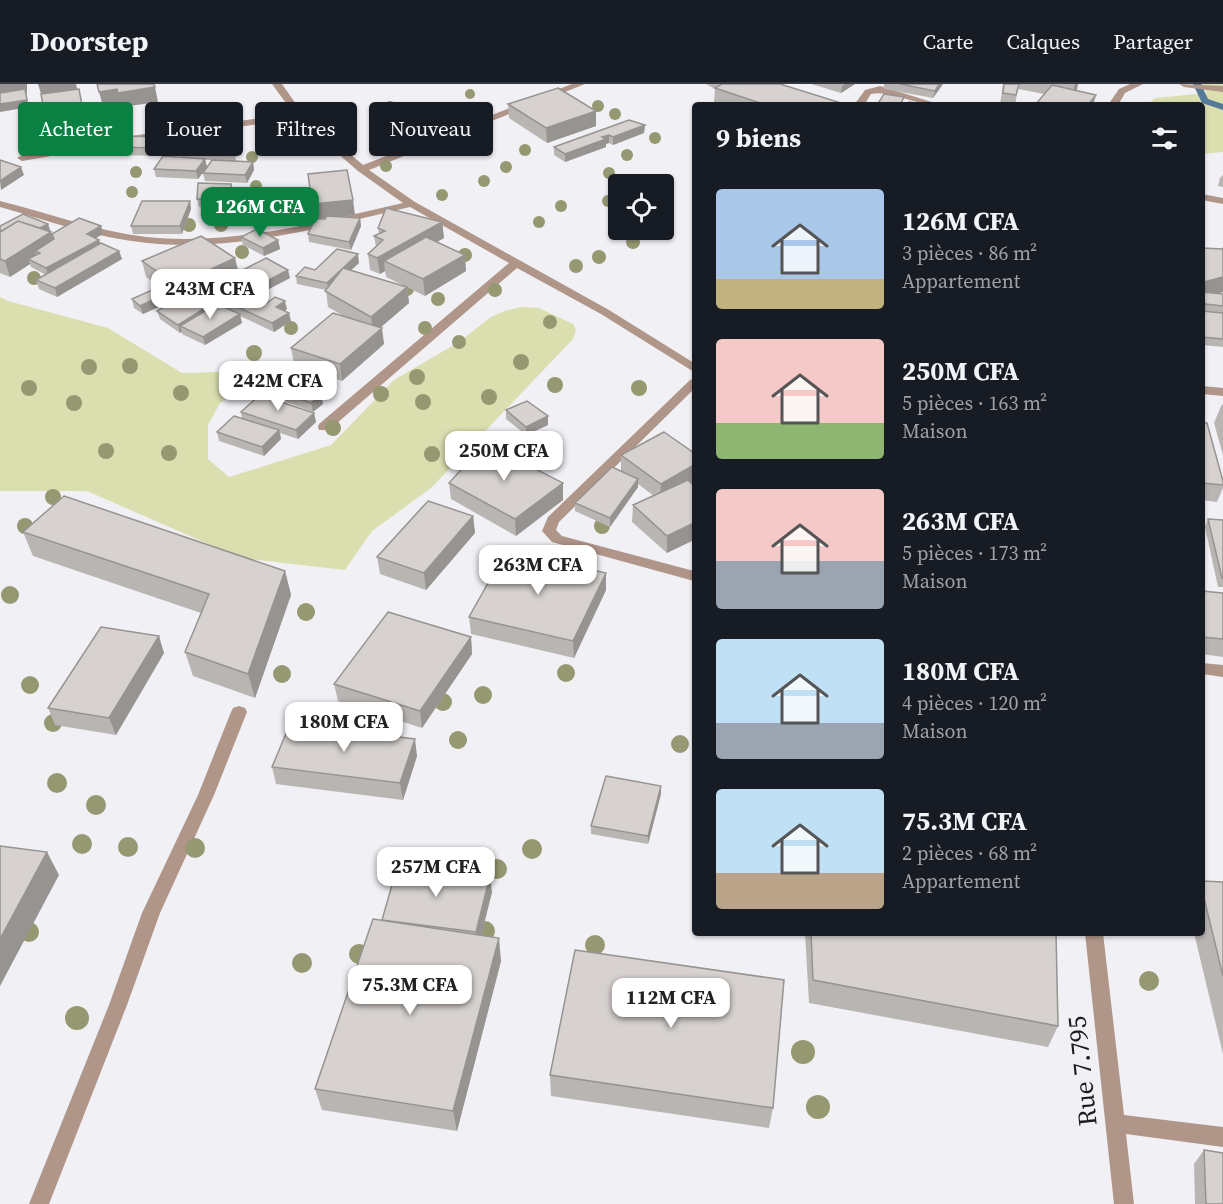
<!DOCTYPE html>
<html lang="fr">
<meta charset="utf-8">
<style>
body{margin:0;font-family:"Source Serif 4",serif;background:#20242c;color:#f1f3f6;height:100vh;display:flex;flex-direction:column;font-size:22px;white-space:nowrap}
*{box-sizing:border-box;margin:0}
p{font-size:20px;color:#9ea1a6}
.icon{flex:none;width:33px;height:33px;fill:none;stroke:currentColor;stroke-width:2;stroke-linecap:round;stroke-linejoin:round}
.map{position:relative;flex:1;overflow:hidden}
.details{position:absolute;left:692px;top:18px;width:513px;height:834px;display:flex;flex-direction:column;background:#171b24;border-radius:6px;box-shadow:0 2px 4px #0004}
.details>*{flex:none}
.banner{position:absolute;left:18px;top:18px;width:570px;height:54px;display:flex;gap:12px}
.tools{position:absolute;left:608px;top:90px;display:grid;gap:12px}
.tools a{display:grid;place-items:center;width:66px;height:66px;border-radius:6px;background:#171b24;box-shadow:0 2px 4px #0004;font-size:30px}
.price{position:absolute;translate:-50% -51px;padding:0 14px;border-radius:12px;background:#fff;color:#222;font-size:20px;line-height:39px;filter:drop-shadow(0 2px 3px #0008)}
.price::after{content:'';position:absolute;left:50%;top:36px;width:18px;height:14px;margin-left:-9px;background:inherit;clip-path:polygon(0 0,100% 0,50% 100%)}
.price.on{background:#0b8043;color:#fff}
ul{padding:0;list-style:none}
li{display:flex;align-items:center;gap:18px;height:150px;padding:0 24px}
li span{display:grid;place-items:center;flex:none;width:168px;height:120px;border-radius:6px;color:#555}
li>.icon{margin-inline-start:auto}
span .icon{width:72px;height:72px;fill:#fffc;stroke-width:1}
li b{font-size:26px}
h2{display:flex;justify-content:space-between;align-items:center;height:72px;padding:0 24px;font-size:26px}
.chip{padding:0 21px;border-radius:6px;background:#171b24;box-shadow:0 2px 4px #0004;font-size:21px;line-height:54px}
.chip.on{background:#0b8043;color:#fff}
header{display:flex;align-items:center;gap:36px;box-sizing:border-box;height:84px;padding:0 30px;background:#171b24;border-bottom:2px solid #363941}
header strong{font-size:28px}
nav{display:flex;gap:33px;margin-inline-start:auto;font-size:21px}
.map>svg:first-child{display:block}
.green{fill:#dbdfb0}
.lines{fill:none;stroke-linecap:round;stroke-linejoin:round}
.stream{fill:#557a97;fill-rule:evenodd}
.minor{fill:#b09589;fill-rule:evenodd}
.tree{fill:#969871}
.wall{fill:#b9b5b2;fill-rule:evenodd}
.shaded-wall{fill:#969391}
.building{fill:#d7d2cf;stroke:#969391;stroke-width:1.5}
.labels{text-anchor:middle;stroke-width:6;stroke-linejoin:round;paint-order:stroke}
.near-street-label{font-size:26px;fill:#1c1c1e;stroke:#f0f0f5}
</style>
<header>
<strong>Doorstep</strong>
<nav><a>Carte</a><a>Calques</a><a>Partager</a></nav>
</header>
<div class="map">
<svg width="1223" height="1120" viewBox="0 0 1223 1120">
<rect width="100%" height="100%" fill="#f0f0f5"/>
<path class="green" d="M1196,0H1223V68L1202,70V21H1147L1155,14L1207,9L1203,3Z
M0,213L8,217L108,244L182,289L221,288L259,276L273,286L220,319L208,341V375L229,393L331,361L394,296L459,258L491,233L505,227L521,223L539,224L573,240L576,246L573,255L431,404L372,447L345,486L240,474L87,407H0Z"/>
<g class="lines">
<path class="stream" d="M1193,0H1201L1208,15L1223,20V26L1202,19Z"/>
<path class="minor" d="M272,0H282L303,30L363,81L572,0H585L369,86L415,118L609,226L694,279V288L601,230L517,184L329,346H319L318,343L319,340L509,179L410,123C323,143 236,168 147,159C97,154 48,137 0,123V117C48,129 96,147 146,153C233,162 319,138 403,119L358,87L298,35L168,52L22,77L17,74L22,71L168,46L294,30Z
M1130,0H1143L1125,9L1118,21H1108L1119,5Z
M1179,0L1223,2V8L1184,3Z
M880,2L935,19L937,21C915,21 889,6 871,10L864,21H854L865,6Z
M1202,110L1223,114V120L1202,116Z
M694,295V305L559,438L556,446L562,452L694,487V497L552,458L542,447L548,433L690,296Z
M1202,302L1223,304V312L1202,310Z
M1202,579L1223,581V593L1202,590Z
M239,622L245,624L247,628L214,711L160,829L127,921L49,1120H29L109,921L142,829L198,711L231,628L233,624Z
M1085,849H1103L1124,1031L1223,1043V1063L1126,1050L1134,1120H1114Z"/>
</g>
<g class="tree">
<circle cx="470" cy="10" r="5"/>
<circle cx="598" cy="22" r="6"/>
<circle cx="390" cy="23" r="6"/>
<circle cx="615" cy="30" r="6"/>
<circle cx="421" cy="50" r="6"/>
<circle cx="383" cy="52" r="6"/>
<circle cx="655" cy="54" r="6"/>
<circle cx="472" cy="60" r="6"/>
<circle cx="525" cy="66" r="6"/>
<circle cx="627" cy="71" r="6"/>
<circle cx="252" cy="73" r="6"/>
<circle cx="386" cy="82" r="6"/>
<circle cx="506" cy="83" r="6"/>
<circle cx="136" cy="88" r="6"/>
<circle cx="609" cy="89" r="6"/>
<circle cx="484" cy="97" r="6"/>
<circle cx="256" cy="102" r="6"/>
<circle cx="132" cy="108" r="6"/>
<circle cx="442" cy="111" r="6"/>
<circle cx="608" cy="117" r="6"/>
<circle cx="561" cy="122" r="6"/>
<circle cx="539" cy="138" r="6"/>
<circle cx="189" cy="141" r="7"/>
<circle cx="221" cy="141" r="7"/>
<circle cx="633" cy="158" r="7"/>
<circle cx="242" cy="168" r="7"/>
<circle cx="465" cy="171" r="7"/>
<circle cx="599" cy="173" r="7"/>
<circle cx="576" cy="182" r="7"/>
<circle cx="34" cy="194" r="7"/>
<circle cx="407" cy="205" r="7"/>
<circle cx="495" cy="206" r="7"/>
<circle cx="438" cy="215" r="7"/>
<circle cx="550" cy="238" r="7"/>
<circle cx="291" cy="244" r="7"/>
<circle cx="425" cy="244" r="7"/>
<circle cx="459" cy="258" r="7"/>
<circle cx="254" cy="269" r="8"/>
<circle cx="521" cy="278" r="8"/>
<circle cx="130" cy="282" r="8"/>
<circle cx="89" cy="283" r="8"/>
<circle cx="417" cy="293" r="8"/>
<circle cx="256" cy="296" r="8"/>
<circle cx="555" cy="301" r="8"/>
<circle cx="29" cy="304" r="8"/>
<circle cx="639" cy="304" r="8"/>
<circle cx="181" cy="309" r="8"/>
<circle cx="381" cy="310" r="8"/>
<circle cx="489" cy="313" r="8"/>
<circle cx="423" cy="318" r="8"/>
<circle cx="74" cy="319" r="8"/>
<circle cx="333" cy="344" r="8"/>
<circle cx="106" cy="367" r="8"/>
<circle cx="169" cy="369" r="8"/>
<circle cx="432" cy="370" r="8"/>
<circle cx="53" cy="413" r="8"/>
<circle cx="25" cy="442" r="8"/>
<circle cx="602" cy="442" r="8"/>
<circle cx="10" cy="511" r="9"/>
<circle cx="306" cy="528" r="9"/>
<circle cx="566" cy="589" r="9"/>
<circle cx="282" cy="590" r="9"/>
<circle cx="30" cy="601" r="9"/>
<circle cx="483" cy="611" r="9"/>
<circle cx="443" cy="618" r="9"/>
<circle cx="53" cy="639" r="9"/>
<circle cx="458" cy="656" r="9"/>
<circle cx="680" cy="660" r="9"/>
<circle cx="57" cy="699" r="10"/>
<circle cx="96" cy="721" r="10"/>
<circle cx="82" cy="760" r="10"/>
<circle cx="128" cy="763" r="10"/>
<circle cx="195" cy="764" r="10"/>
<circle cx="532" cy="765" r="10"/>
<circle cx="497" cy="785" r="10"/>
<circle cx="485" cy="847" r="10"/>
<circle cx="29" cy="848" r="10"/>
<circle cx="595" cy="861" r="10"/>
<circle cx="359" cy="870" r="10"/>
<circle cx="302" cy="879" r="10"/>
<circle cx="1149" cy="897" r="10"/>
<circle cx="77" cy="934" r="12"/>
<circle cx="803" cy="968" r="12"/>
<circle cx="818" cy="1023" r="12"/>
</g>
<path class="wall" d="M706,0H780L837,21H720L714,19L715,5Z
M811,0H855L841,9Z
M884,0H943L933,14L884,5Z
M1003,0H1078L1076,6L1044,10L1018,5L1015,21H1000Z
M508,20L596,42L547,59L509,34Z
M645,41L644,49L613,61L609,59L606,60V63L565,78L554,71V63Z
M232,50L236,77L253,78L254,86L247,99L205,97L203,89L212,76H205L207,83L198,95L156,93L154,85L181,73L178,60Z
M166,53L167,61L164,72L113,71L111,63Z
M1223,91V103L1218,102L1220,94Z
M233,108L232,126L199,123L197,115Z
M190,117L191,125L182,150H133L131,142Z
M312,120L355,131L341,133L360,134L361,142L351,166L309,158L308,150L315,136Z
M442,138L444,154L437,158L466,187L425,212L386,193L385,187L380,190L370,186L368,170L376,163L374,152L379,150L378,144Z
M0,142L50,147L51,148L52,150L101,142L103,150L96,154L101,160L119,167L122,175L57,213L39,205L36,196L46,191L31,183L30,180L10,193L0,189Z
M241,153L278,156L280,165L264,172L243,161Z
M1202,153L1204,160L1203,164L1222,165L1223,162V208L1217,210H1223V263L1202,261Z
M142,177L239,190L221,199L239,210L287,225L285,227L291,237L274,248L240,232L242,239L205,261L182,250V248L180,249L160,235L157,227L178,215L146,193ZM205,206L206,213L225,223L228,222V225L215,221V218L199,209Z
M359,179L351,186L407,203L409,219L381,243L384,260L342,297L294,280L291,264L342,231L328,223L326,206L297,200L296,192Z
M243,186L290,194L267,206L245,194Z
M161,212L163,221L143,230L134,224L132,215Z
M277,307L321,311L323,320L313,328L279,315Z
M1223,320V371L1214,339L1221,322Z
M506,326L548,341L526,351L506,335Z
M241,328L314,329L316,338L298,355L280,349L281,355L264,372L219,357L217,348L242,335Z
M1202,339L1223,397V404L1217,418L1202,416Z
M621,371L691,399L667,469L632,438L633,421L654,412L638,400V403L610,443L575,427V419L621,387Z
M449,399H563V416L516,452L451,415Z
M473,432L475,449L426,506L380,490L377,473Z
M1208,435L1223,436V503H1218L1205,443Z
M23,448L285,487L291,511L255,614L193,592L185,568L201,529L33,472Z
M606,489V506L574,574L471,550L469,533Z
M1202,507L1223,509V573L1202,570Z
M471,553L472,570L422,644L338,617L334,600Z
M164,569L116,651L55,641L48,624Z
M417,672L403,716L276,700L272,683Z
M661,702V710L648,760L591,750V742Z
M1202,797L1223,798V970L1194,849H1202Z
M492,808L481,852L501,877L457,1047L322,1026L315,1005L382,837Z
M805,849H1056L1058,942L1048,963L809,919Z
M550,991L773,1024L769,1044L551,1012Z
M1204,1066L1223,1120H1195L1194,1080Z"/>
<path class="shaded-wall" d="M0,0H27V9H26L29,23L0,28Z
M38,0H76L78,8L42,13Z
M845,0H855L841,9L842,2Z
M939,0H943L933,14L935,7Z
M1075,0H1078L1077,6L1070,16Z
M155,3L158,18L122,23L121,20L103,22L99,8L117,5Z
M79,5L86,35L48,40L45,33Z
M1096,11L1093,21H1088Z
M596,27V42L547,59L546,44Z
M229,35L232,50L236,77L233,62Z
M645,41L644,49L613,61V53Z
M609,51V59L606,60V63L565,78V70Z
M166,53L167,61L164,72L162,64Z
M205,75L207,83L198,95L196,87Z
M253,78L254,86L247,99L245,91Z
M21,83L24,91L1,106L0,97Z
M231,100L233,108L232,126L231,118Z
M353,116L355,131L314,136L312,120Z
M190,117L191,125L182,150L180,142Z
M360,134L361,142L351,166L349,158Z
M442,138L444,154L394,182L384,177L385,187L380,190L377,174Z
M48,140L56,163L40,169L35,167L38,175H28L30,180L10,193L5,177L32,148Z
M101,142L103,150L89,158L87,150Z
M99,156L102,164L48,192L46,184Z
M278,156L280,165L264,172L263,164Z
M119,167L122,175L57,213L55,204Z
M358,170L359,179L329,207L327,199Z
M465,171L466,187L425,212L423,195Z
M235,174L239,190L206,205H204L205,206L181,217L177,201Z
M288,186L290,194L267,206L265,198Z
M1223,193V208L1203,213L1202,208V211V206L1204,198Z
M407,203L409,219L373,250L371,233Z
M238,208L240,216L227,218L228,222L225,223L223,215Z
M161,212L163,221L143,230L140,222Z
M285,217L287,225L277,232L276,223Z
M215,218L217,226L180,242L182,248L180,249L178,241Z
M289,229L291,237L274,248L272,239Z
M240,230L242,239L205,261L203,253Z
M382,244L384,260L342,297L340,280Z
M321,311L323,320L313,328L311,319Z
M314,329L316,338L298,355L296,346Z
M548,332V341L526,351V343Z
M279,346L281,355L264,372L262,363Z
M694,381V397L660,416L661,400Z
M638,395V403L610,443V434Z
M563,399V416L516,452L515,435Z
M473,432L475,449L426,506L424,489Z
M694,439V456L667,469V452Z
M285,487L291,511L255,614L248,590Z
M606,489V506L574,574L573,557Z
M159,552L164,569L116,651L109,634Z
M471,553L472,570L422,644L420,627Z
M415,655L417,672L403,716L400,699Z
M661,702V710L648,760V752Z
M47,768L59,791L0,902V855Z
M490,792L492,808L478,864L476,848Z
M499,854L501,877L457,1047L453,1027Z"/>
<path class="building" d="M97,0H154L155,3L118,9L117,5L99,8Z
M722,0H780L838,18L834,21H766L715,4Z
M900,0H939L935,7Z
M1004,0H1019L1016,11L1003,9Z
M1052,1L1096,11L1088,21H1035Z
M558,4L596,27L546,44L508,20Z
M25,5L27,16L0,20V9Z
M79,5L83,27L45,33L41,10Z
M884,10L904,13L900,21H877Z
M909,18L929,21H908Z
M174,35H229L233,62L178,60Z
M629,36L645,41L613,53L609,51L602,53L606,55L565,70L554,63Z
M118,52L166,53L162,64L111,63Z
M163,72L205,75L196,87L154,85Z
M0,76L21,83L0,97Z
M212,76L253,78L245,91L203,89Z
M347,86L353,116L312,120L308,90Z
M198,99L231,100V118L197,115Z
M142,117H190L180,142H131Z
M386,124L442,138L377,174L368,170L383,156L374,152L385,147L378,144Z
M23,130L48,140L40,144L18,137L0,148V142Z
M327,132L360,134L349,158L308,150L315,135H325Z
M79,134L101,142L87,150L99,156L46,184L28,175L40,169L35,167L54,155L52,150Z
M18,137L51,148L5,177L0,175V148Z
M257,145L278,156L263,164L241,153Z
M201,152L235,174L177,201L142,177Z
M426,153L465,171L423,195L384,177Z
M101,159L119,167L55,204L36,196Z
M1202,164L1223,165V193L1204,198L1202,191Z
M337,165L358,170L327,199L296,192L305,183L315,186Z
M266,174L288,186L265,198L243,186Z
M343,184L407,203L371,233L325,207Z
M219,197L238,208L223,215L204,205Z
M152,206L161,212L140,222L132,215Z
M194,206L215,218L178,241L157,227Z
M241,208L267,219L275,213L285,217L276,223L289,229L272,239L227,218Z
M1202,208L1223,210V222L1205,220Z
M217,220L240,230L203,253L180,242Z
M1202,227L1223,229V255L1202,253Z
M333,229L382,244L340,280L291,264Z
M287,299L321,311L311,319L277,307Z
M260,311L314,329L296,346L241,328Z
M527,317L548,332L526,343L506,326Z
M234,332L279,346L262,363L217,348Z
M1202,339H1207L1223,397V401L1202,399Z
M664,348L694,369V381L661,400L621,371Z
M485,359L563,399L515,435L449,399Z
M612,383L638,395L610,434L575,419Z
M688,396L694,402V439L667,452L633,421Z
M64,412L285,487L248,590L185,568L209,510L23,448Z
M428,417L473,432L424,489L377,473Z
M1208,435L1223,436V494H1222Z
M506,467L606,489L573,557L469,533Z
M1202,507L1223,509V555L1202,553Z
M388,528L471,553L420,627L334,600Z
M101,543L159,552L109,634L48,624Z
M290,640L415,655L400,699L272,683Z
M606,692L661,702L648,752L591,742Z
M0,762L47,768L0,855Z
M398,780L490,792L476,848L382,836Z
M1202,797L1223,798V892L1202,806Z
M373,835L499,854L453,1027L315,1005Z
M811,849H1056L1058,942L813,896Z
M575,866L784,896L773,1024L550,991Z
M1204,1066L1223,1069V1120H1206Z"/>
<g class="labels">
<g class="near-street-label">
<text transform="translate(1082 987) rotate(-96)" y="9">Rue 7.795</text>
</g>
</g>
</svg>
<div class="tools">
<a><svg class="icon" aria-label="locate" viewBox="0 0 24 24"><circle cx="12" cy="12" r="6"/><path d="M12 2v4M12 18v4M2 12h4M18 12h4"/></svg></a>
</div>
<b class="price on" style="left:260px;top:154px">126M CFA</b>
<b class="price" style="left:210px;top:236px">243M CFA</b>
<b class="price" style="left:278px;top:328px">242M CFA</b>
<b class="price" style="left:504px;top:398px">250M CFA</b>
<b class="price" style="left:538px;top:512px">263M CFA</b>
<b class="price" style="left:344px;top:669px">180M CFA</b>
<b class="price" style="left:436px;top:814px">257M CFA</b>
<b class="price" style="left:410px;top:932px">75.3M CFA</b>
<b class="price" style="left:671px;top:945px">112M CFA</b>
<div class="banner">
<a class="chip on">Acheter</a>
<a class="chip">Louer</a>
<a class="chip">Filtres</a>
<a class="chip">Nouveau</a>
</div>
<section class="details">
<h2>9 biens<svg class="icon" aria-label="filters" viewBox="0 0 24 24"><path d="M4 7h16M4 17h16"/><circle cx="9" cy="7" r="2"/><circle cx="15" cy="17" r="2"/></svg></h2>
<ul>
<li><span style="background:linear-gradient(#a9c7e8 75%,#c2b280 0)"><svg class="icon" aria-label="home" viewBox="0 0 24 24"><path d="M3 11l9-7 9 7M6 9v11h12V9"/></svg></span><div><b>126M CFA</b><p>3 pièces · 86 m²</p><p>Appartement</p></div></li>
<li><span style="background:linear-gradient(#f6c9c9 70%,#8fb573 0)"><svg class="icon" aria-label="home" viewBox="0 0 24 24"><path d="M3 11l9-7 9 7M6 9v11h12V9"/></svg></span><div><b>250M CFA</b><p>5 pièces · 163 m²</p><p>Maison</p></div></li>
<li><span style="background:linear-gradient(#f6c9c9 60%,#9aa5b1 0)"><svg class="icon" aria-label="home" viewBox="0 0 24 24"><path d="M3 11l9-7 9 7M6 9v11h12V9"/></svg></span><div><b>263M CFA</b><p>5 pièces · 173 m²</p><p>Maison</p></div></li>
<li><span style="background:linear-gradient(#bfe0f5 70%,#9aa5b1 0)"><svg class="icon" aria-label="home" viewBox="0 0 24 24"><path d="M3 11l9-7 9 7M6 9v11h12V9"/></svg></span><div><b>180M CFA</b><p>4 pièces · 120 m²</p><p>Maison</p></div></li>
<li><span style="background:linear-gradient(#bfe0f5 70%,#b9a48a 0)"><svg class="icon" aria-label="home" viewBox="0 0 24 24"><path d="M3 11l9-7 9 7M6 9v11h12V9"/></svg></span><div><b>75.3M CFA</b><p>2 pièces · 68 m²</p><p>Appartement</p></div></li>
</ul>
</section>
</div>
